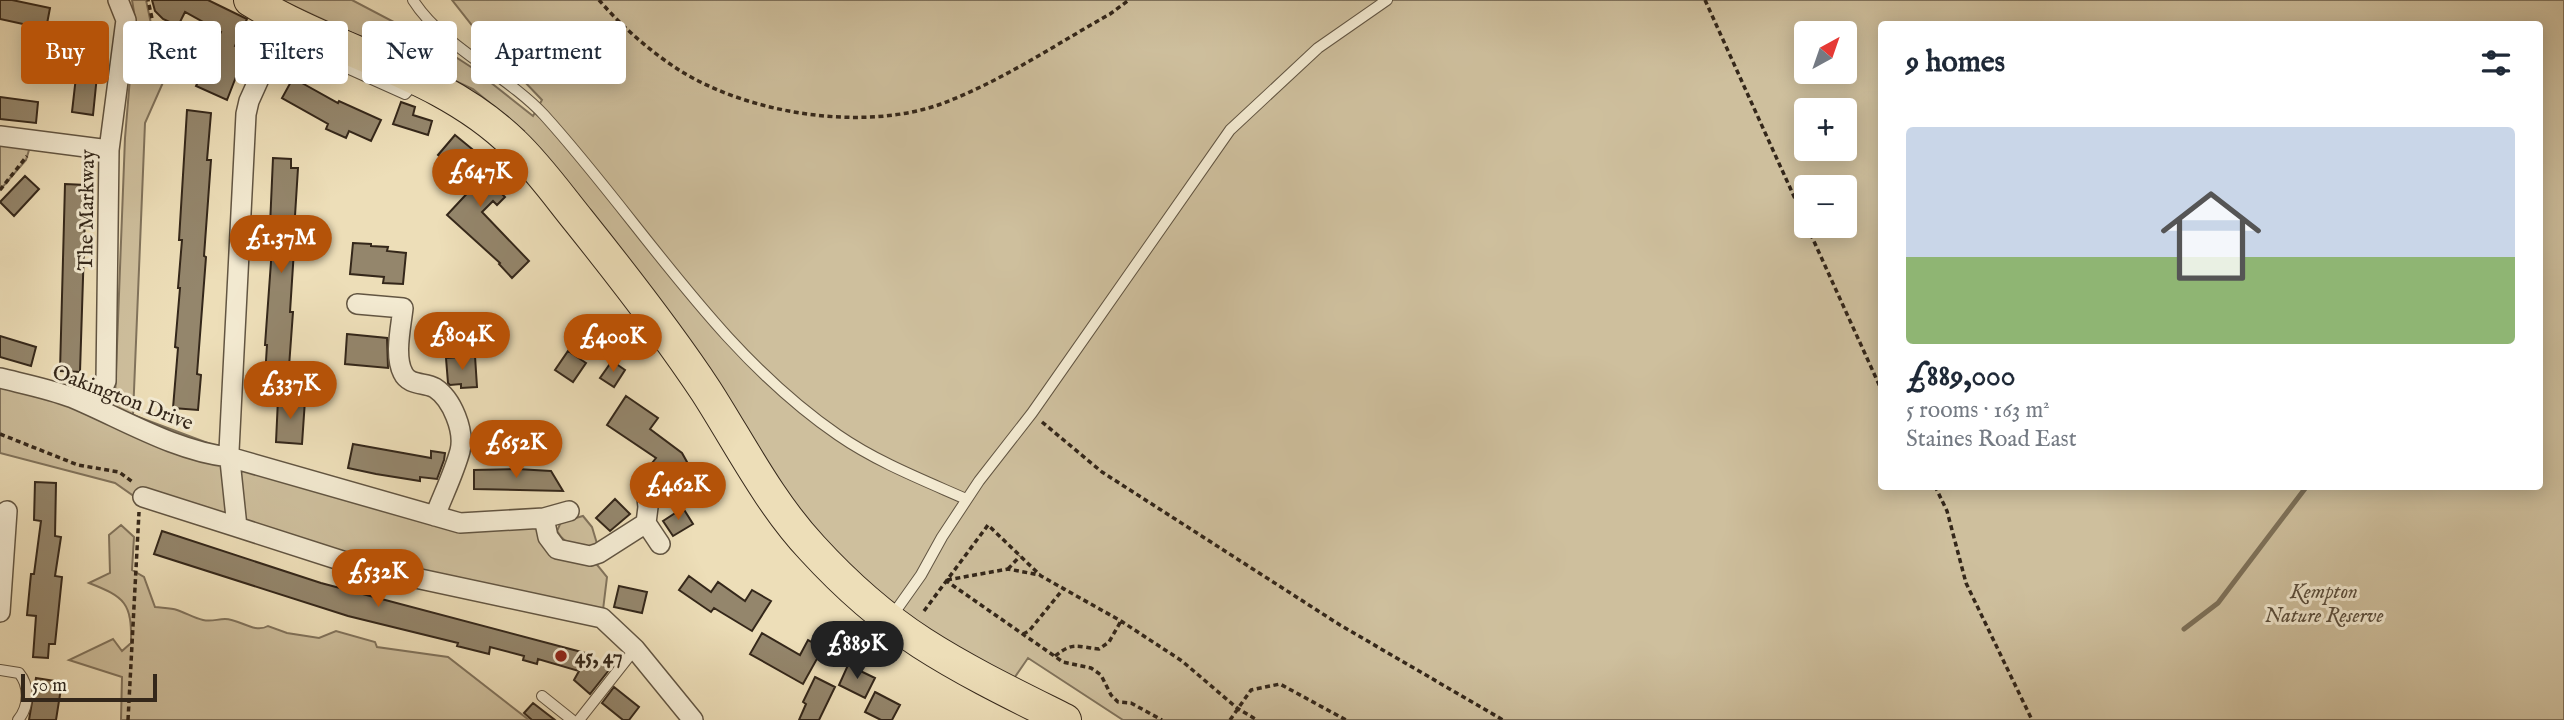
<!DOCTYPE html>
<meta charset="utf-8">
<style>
body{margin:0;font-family:"IM FELL English",serif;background:#f2f2f3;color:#1f2937;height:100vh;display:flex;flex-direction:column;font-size:26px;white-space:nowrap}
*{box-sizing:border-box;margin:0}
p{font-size:23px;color:#747a83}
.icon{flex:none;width:38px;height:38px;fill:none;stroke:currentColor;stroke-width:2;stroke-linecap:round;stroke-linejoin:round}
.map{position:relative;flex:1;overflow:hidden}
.panel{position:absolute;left:1878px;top:21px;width:665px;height:469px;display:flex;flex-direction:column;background:#fff;border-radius:7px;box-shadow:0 4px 18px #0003}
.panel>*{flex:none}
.hud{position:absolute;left:21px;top:21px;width:665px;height:63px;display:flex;gap:14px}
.needle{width:46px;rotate:40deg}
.controls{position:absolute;left:1794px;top:21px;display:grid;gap:14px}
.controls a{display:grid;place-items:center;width:63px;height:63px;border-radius:7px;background:#fff;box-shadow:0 4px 18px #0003;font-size:35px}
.scale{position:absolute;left:21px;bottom:18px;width:136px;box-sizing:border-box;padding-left:7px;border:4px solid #34271a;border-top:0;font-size:19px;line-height:24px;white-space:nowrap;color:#34271a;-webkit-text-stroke:5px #f3ead1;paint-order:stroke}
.price{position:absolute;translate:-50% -60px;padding:0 16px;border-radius:24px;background:#b45309;color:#fff;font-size:23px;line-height:46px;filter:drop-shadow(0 2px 4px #0008)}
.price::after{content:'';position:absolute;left:50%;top:42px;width:21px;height:16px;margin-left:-10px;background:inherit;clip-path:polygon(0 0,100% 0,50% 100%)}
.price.current{background:#222;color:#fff}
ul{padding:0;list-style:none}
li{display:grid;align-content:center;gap:14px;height:371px;padding:0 28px}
li span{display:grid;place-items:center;height:217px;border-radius:7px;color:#555}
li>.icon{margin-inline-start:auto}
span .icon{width:126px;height:126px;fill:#fffc;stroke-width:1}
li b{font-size:30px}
h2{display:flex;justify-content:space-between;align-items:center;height:84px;padding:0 28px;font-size:30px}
.pill{padding:0 24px;border-radius:7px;background:#fff;box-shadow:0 4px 18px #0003;font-size:24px;line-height:63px}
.pill.current{background:#b45309;color:#fff}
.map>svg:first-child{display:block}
.green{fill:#cebf9d;stroke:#81735c;stroke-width:2;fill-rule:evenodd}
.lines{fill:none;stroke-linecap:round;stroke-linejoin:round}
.stream{stroke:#7d7058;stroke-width:5}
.building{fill:#94866c;stroke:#34271a;stroke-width:2}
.service-casing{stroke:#625542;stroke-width:12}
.minor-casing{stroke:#625542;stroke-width:22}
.trunk-casing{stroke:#34271a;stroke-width:34}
.path{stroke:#34271a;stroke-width:3.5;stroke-dasharray:5 3.5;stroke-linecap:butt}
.service{stroke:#f3ead1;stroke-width:10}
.minor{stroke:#f3ead1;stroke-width:19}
.trunk{stroke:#eddeb8;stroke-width:32}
.poi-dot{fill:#8f2418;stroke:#f3ead1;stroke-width:2.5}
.labels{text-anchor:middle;stroke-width:6;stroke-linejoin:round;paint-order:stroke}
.street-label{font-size:21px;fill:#34271a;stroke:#f3ead1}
.park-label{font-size:21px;font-style:italic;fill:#5a4d3b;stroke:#f3ead1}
.poi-label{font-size:21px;font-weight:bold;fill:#34271a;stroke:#f3ead1;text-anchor:start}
</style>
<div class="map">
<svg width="2564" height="720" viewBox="0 0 2564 720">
<rect width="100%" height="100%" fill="#eddeb8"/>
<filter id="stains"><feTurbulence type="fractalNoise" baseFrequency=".00286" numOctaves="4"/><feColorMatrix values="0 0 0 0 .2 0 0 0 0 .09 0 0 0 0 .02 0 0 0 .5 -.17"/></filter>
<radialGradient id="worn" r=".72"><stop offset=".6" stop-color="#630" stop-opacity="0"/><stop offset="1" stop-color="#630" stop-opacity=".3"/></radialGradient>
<path class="green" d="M132,0H146L157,52L152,65L165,78L145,123L133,415L229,451L435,516L544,518L548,537L590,556L607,577L602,618L460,588L138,499L115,483L0,453V378L102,413L115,398L125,138L135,18Z
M281,0H352L413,32L421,43L437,45L471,67L533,116L542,100L478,33L452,0H2564V720H1123L1028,658L1006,690L849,585L516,145L524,131L473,89ZM1881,24H2539V486H1881ZM1806,33H1844V72H1806ZM1806,110H1844V149H1806ZM1806,187H1844V226H1806Z
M0,136L32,140L26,160L0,190Z
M583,516L592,527L598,547C580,548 567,548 557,531L561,522Z
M121,525L134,537L132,570L144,577L155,607C162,608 171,608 177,610C186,613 194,618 203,620C212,622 217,619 225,619C240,619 254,634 268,626L287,633L319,638L336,631L375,642L377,647L448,657L529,720H121L122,677L69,660L113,639L122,651L131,643C132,603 125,597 89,583L110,573L109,535Z"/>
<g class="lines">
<path class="stream" d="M2184,629L2218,603L2307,486"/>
</g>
<path class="building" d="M0,0H12L50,8L46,29L0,19Z
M152,0H208L247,19L235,46L246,51L227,100L196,86L221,32L185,12L178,26L163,19L155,11Z
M82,24L102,26L93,115L72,112Z
M293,78L338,103L339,101L381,120L371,141L349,131L346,138L326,129L328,124L282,98Z
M0,97L38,102L36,123L0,119Z
M401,102L415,107L413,115L432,121L428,135L393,124Z
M187,110L211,113L207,160H211L204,256L206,257L197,374L201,375L198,410L173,408L178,348L175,347L180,288H178L182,240H179Z
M455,135L477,153L469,162L505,197L497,205L493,201L482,212L529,261L512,278L499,264L500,263L447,215L474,186L438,155Z
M273,158L291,159V168H298L295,216L298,217L296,250H294L290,312H293L287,394L264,392L267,345H265L272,248H269Z
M25,176L39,189L14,216L0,202Z
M65,184L86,185L80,372L60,371Z
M353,243L371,244V246L388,247L387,251L406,253L403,284L383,283L384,277L350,274Z
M347,334L387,338L388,368L345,364Z
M0,336L36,347L31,366L0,357Z
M568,351L586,363L573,382L555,370Z
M475,356L477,387L461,388V384L450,385L448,383L446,358Z
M612,361L625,370L614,387L600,378Z
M626,396L658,418L650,429L682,453L702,489L680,502L670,485L677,481L652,463L656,458L607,425Z
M278,399L305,400L302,444L276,442Z
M353,444L431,458V451L445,453L444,460L437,479L420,477V481L376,474L348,468Z
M517,469L551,471L563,491L474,489V470Z
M35,482L56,483L55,536L61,537L55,576L62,577L55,644H49L48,658L33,657L36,616L27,615L31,574H34L41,521L34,520Z
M615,499L630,514L610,531L596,518Z
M683,508L693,524L673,536L663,521Z
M162,531L321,583L589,654L609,670L590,694L574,680L579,671L538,659L537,664L523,660L524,656L490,647L489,654L457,646L458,643L348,616L154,554Z
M689,576L711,592L718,582L745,601L752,590L771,601L752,631L714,608L711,612L679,590Z
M619,586L647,592L642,613L614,607Z
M762,633L800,655L808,640L823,648L803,684L750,654Z
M848,665L875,678L865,698L839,685Z
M815,677L835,687L819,720H799L806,704L803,702Z
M36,678L62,682L56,720H29Z
M614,687L639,707L629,720H623L602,703Z
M875,692L900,705L892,720H881L865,712Z
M533,703L555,720H532L524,713Z"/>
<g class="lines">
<defs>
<path id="service" d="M413,0C442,46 507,75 544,115C641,222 717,352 838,435C877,462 923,480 966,499
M278,37L405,94L414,84
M892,616L921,575L942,537L979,481L1032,413L1230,130L1318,48L1387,0
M0,670L19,673C30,686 29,707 18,720
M542,696L572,720
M579,720L635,649"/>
<path id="minor" d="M286,19L249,101L246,114L229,451L237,527L355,565L602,618L635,649L693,720
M0,136L109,150
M357,304L403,308C401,327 394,356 403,373C409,386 425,382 435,388C452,399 465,431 460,451C454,473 443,495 435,516
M0,378C24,384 50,389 73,398C123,419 175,451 229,457L460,523L544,518L569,511
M73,398C89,400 100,397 106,381L109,150L126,20L118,0
M143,497L237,527
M544,518L548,537L557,549L590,556L599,553L646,523L648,507L646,489
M646,523L660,544
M0,612L7,511"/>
<path id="trunk" d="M250,0C335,53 441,72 514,144C538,167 558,195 579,221C623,276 667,332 706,391C740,444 769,502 812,548C844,583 882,617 922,643C967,672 1017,696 1065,720"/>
</defs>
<use href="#service" class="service-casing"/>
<use href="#minor" class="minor-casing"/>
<use href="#trunk" class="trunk-casing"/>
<path class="path" d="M599,0C621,26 651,52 679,70C749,114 863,132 941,104C1000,82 1055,45 1110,14L1129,0
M1705,0L1806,223
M138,55L156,58L159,51L148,0
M0,190L27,156
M1807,226L1881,389
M1042,422L1102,472L1340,625L1503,720
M0,434L78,465L119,472L134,483
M1935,486L1947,511L1966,583L2032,720
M1008,569L1020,556
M945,580L1063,662L1091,668L1101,675L1111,695L1118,702L1131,703L1162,720
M947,580L1008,569L1040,575
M924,611L988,525L1041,576L1121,621L1182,661L1237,708L1257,720
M1023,634L1029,631L1064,588
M1055,656C1074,641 1077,647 1099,649L1109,642L1121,621
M128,720L139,512
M1230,720L1251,690L1280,684L1346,720"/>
<use href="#service" class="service"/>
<use href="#minor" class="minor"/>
<use href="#trunk" class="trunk"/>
</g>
<circle class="poi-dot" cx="561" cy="656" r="7"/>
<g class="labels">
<g class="street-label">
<text transform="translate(86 210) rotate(-89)" y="7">The Markway</text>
<text transform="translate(123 397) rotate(21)" y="7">Oakington Drive</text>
</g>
<g class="park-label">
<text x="2324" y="598">Kempton<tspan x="2324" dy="24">Nature Reserve</tspan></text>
</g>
<g class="poi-label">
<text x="575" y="663">45, 47</text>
</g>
</g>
<rect width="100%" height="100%" filter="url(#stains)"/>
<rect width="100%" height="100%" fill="url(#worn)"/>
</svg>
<div class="controls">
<a><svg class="needle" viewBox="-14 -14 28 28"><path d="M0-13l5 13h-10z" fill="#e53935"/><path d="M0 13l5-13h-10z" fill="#747a83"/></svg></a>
<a>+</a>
<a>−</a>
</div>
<div class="scale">50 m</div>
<b class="price" style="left:480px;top:209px">£647K</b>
<b class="price" style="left:281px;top:275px">£1.37M</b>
<b class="price" style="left:462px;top:372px">£804K</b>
<b class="price" style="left:613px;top:374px">£400K</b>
<b class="price" style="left:290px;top:421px">£337K</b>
<b class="price" style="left:516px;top:480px">£652K</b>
<b class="price" style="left:678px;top:522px">£462K</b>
<b class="price" style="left:378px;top:609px">£532K</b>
<b class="price current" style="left:857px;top:681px">£889K</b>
<div class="hud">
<a class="pill current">Buy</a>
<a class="pill">Rent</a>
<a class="pill">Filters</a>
<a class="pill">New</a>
<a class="pill">Apartment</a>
</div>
<section class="panel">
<h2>9 homes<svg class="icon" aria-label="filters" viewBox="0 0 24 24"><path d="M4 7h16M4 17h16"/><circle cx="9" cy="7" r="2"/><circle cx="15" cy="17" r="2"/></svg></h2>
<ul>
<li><span style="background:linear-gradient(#c9d6e8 60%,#8fb573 0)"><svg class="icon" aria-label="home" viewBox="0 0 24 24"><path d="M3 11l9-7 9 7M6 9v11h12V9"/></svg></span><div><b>£889,000</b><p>5 rooms · 163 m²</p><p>Staines Road East</p></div></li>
</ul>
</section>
</div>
